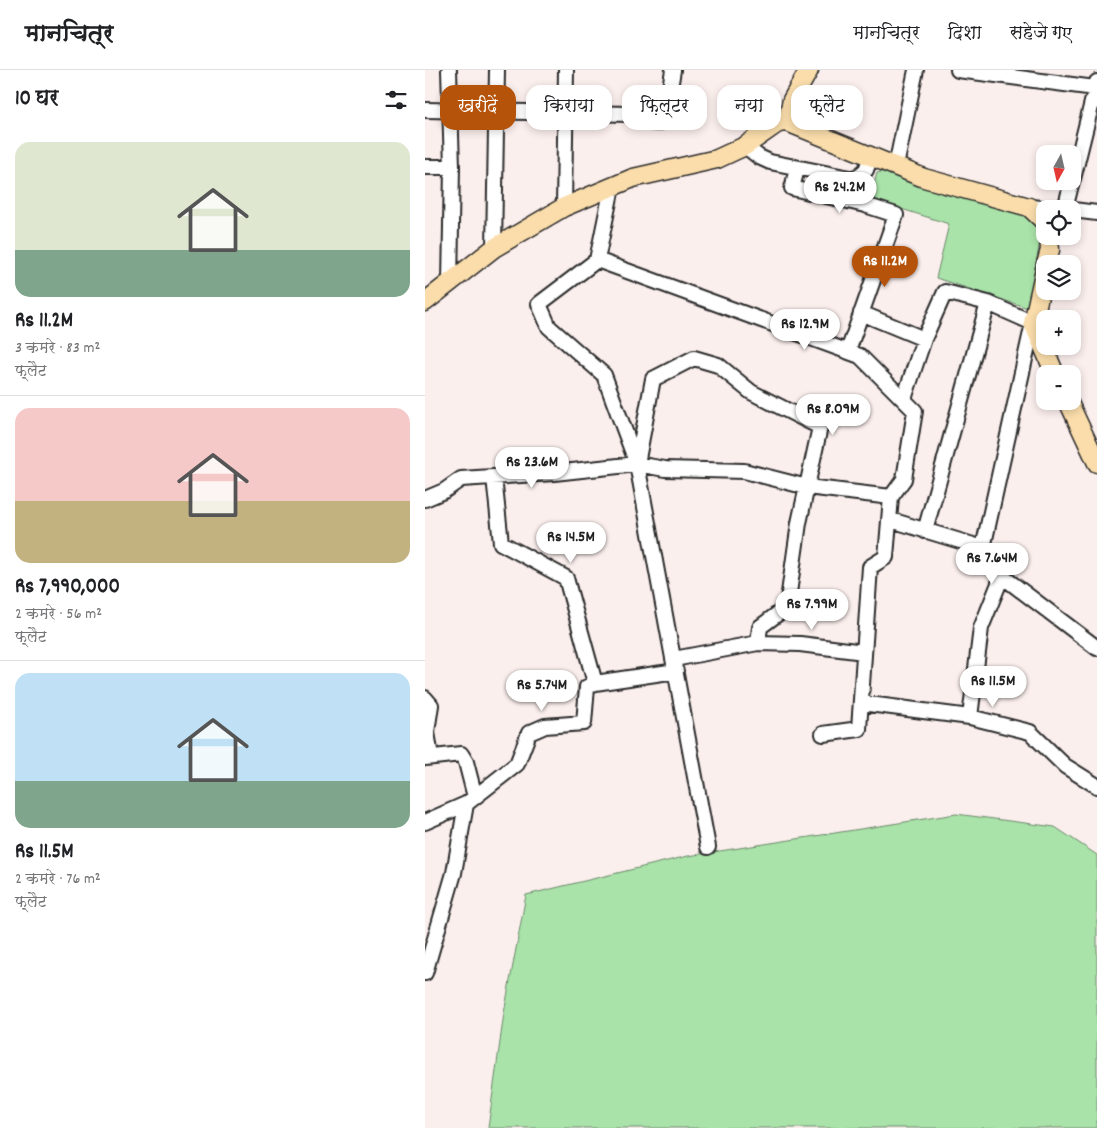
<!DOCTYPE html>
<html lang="hi">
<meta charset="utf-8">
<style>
body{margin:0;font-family:Dekko,"Playpen Sans Deva",sans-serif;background:#f2f2f2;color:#202124;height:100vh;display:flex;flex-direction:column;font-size:19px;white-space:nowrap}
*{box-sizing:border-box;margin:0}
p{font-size:16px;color:#757577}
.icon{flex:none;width:28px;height:28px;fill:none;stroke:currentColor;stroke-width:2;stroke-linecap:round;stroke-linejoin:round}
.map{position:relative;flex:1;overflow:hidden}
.details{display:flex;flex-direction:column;background:#fff;width:425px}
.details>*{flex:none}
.top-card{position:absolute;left:15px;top:15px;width:475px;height:45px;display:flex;gap:10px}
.needle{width:32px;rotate:188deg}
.fabs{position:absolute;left:611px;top:75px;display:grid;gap:10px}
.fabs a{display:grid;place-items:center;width:45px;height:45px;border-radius:10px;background:#fff;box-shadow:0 2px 8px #0003;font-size:25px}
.price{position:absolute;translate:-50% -42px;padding:0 11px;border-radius:18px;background:#fff;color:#222;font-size:16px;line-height:32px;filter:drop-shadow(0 1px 2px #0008)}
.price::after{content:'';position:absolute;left:50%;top:30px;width:15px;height:11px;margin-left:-8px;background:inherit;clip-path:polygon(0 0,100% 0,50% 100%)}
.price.current{background:#b45309;color:#fff}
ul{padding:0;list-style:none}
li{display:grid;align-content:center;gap:10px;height:265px;padding:0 15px}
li+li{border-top:1px solid #e0e0e0}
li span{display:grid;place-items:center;height:155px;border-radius:15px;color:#555}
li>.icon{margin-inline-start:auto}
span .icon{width:90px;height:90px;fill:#fffc;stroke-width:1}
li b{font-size:21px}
h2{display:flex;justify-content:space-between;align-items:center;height:60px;padding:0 15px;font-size:21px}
.pill{padding:0 18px;border-radius:15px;background:#fff;box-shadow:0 2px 8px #0003;font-size:18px;line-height:45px}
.pill.current{background:#b45309;color:#fff}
header{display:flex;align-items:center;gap:30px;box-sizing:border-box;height:70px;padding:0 25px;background:#fff;border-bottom:1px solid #e0e0e0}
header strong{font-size:24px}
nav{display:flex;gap:28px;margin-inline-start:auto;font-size:18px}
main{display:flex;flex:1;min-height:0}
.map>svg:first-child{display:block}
.green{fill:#a9e3a9;stroke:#6a876a}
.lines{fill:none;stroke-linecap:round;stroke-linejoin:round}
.minor-casing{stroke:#2b2b2b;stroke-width:18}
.major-casing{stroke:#2b2b2b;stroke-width:21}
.minor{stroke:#fff;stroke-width:14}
.major{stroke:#faddab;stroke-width:18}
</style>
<header>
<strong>मानचित्र</strong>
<nav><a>मानचित्र</a><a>दिशा</a><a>सहेजे गए</a></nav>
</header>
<main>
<section class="details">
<h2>10 घर<svg class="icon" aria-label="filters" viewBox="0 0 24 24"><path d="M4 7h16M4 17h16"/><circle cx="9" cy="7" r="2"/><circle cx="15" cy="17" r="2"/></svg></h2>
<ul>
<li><span style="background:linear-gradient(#dfe7d0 70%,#7fa58c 0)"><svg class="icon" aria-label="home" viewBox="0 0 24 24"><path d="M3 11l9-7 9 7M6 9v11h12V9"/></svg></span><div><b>Rs 11.2M</b><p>3 कमरे · 83 m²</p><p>फ़्लैट</p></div></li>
<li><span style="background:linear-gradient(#f6c9c9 60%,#c2b280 0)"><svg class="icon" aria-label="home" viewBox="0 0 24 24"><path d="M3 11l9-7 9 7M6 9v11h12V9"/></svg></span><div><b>Rs 7,990,000</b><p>2 कमरे · 56 m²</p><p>फ़्लैट</p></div></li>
<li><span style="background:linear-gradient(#bfe0f5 70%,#7fa58c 0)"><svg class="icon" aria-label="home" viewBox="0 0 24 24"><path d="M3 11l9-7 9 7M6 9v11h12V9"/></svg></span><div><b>Rs 11.5M</b><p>2 कमरे · 76 m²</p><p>फ़्लैट</p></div></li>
</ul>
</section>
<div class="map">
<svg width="672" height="1058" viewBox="0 0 672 1058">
<rect width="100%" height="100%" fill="#fbefed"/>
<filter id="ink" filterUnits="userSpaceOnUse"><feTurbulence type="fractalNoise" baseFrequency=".02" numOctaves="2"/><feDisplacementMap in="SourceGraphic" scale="10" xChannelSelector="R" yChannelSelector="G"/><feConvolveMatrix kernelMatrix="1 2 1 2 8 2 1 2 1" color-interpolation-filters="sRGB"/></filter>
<g filter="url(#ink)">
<path class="green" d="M465,100L515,123L600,142L611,157L615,171L603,238L511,208L524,154L445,129L452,103Z
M531,744L630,757L672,785V1058H63L79,943L101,825L263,786Z"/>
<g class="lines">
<defs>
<path id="minor" d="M24,0L27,97L25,214
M533,0L670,18
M0,40L206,44L224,52L233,53L241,42L248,0
M320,76L334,87L345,92L430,109L441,100L446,86
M471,96L491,0
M0,97H27
M372,99L367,118L440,135L471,145L423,281
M648,109L672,12
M187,117L172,190L114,234L124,257L179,305L212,394L283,777
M139,137L141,0
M604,137L630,139
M640,139L647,111
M648,140L672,143
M69,178L72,0
M172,190L435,286L490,341L479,409L466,427L461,487L445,497L434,659L398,664
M436,243L499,269
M479,329L499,269L520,222L563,233L608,253L558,478
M212,394L228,309L269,288L293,295L326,322L395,357L374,453L362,537L335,557L333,573L249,589
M69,407L76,473L141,508L170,613
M0,429L19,421L36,409L129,403L212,394L240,399L319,401L382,417L466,427
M466,450L558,478L577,506L672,578
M500,461L563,233
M333,573L375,574L439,582
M0,628L6,635L2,662L6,687
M436,633L545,647L605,662L640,696L672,716
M545,647L556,558L577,506
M0,688L36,684L41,692L50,727
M0,752L41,734L92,694L104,663L120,656L159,653L162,617L170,613L251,601
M0,903L29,803L41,734"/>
<path id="major" d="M362,52L367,30L384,0
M621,194L625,180L624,166
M620,199L608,253L630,304
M0,232L69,178L139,137L208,108L292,89L320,76L353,53L362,52L499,108L604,137L620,152
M643,331L672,393"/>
</defs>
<use href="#minor" class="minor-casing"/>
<use href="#major" class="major-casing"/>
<use href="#minor" class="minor"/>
<use href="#major" class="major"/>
</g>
</g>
</svg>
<div class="fabs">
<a><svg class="needle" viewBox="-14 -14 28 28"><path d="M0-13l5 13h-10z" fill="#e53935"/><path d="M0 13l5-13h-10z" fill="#757577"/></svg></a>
<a><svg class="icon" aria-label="locate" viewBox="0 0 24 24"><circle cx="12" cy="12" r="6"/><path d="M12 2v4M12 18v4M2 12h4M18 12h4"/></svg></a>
<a><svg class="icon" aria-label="layers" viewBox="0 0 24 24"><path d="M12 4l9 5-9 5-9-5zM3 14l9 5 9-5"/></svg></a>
<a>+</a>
<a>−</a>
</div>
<b class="price" style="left:415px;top:144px">Rs 24.2M</b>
<b class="price current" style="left:460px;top:218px">Rs 11.2M</b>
<b class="price" style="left:380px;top:281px">Rs 12.9M</b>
<b class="price" style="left:408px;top:366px">Rs 8.09M</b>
<b class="price" style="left:107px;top:419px">Rs 23.6M</b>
<b class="price" style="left:146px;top:494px">Rs 14.5M</b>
<b class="price" style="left:567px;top:515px">Rs 7.64M</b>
<b class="price" style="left:387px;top:561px">Rs 7.99M</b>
<b class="price" style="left:568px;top:638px">Rs 11.5M</b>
<b class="price" style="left:117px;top:642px">Rs 5.74M</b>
<div class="top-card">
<a class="pill current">खरीदें</a>
<a class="pill">किराया</a>
<a class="pill">फ़िल्टर</a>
<a class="pill">नया</a>
<a class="pill">फ़्लैट</a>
</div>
</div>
</main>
